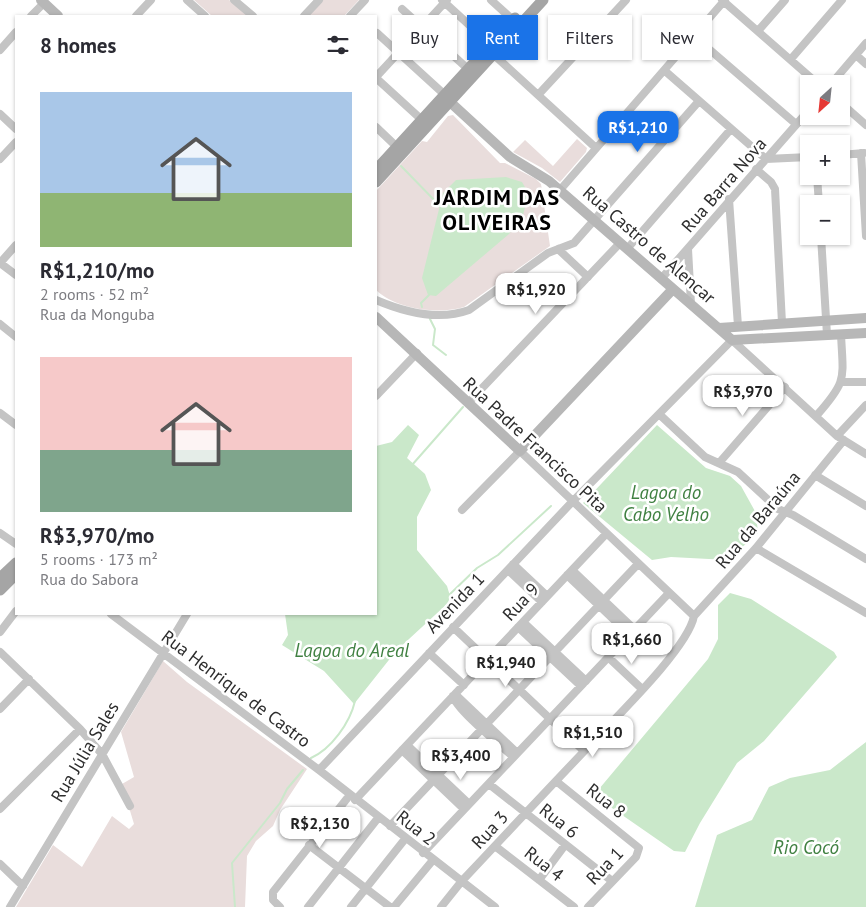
<!DOCTYPE html>
<meta charset="utf-8">
<style>
body{margin:0;font-family:"PT Sans",sans-serif;background:#f2f2f3;color:#2b2b33;height:100vh;display:flex;flex-direction:column;font-size:19px;white-space:nowrap}
*{box-sizing:border-box;margin:0}
p{font-size:16px;color:#7c7c81}
.icon{flex:none;width:28px;height:28px;fill:none;stroke:currentColor;stroke-width:2;stroke-linecap:round;stroke-linejoin:round}
.map{position:relative;flex:1;overflow:hidden}
.sheet{position:absolute;left:15px;top:15px;width:362px;height:600px;display:flex;flex-direction:column;background:#fff;border-radius:0px;box-shadow:0 1px 4px #0004}
.sheet>*{flex:none}
.banner{position:absolute;left:392px;top:15px;width:398px;height:45px;display:flex;gap:10px}
.needle{width:32px;rotate:207deg}
.fabs{position:absolute;left:800px;top:75px;display:grid;gap:10px}
.fabs a{display:grid;place-items:center;width:50px;height:50px;border-radius:0px;background:#fff;box-shadow:0 1px 4px #0004;font-size:25px}
.price{position:absolute;translate:-50% -42px;padding:0 11px;border-radius:10px;background:#fff;color:#222;font-size:16px;line-height:32px;filter:drop-shadow(0 1px 2px #0008)}
.price::after{content:'';position:absolute;left:50%;top:30px;width:15px;height:11px;margin-left:-8px;background:inherit;clip-path:polygon(0 0,100% 0,50% 100%)}
.price.active{background:#1a73e8;color:#fff}
ul{padding:0;list-style:none}
li{display:grid;align-content:center;gap:10px;height:265px;padding:0 25px}
li span{display:grid;place-items:center;height:155px;border-radius:0px;color:#555}
li>.icon{margin-inline-start:auto}
span .icon{width:90px;height:90px;fill:#fffc;stroke-width:1}
li b{font-size:21px}
h2{display:flex;justify-content:space-between;align-items:center;height:60px;padding:0 25px;font-size:21px}
.pill{padding:0 18px;border-radius:0px;background:#fff;box-shadow:0 1px 4px #0004;font-size:18px;line-height:45px}
.pill.active{background:#1a73e8;color:#fff}
.map>svg:first-child{display:block}
.green{fill:#e9dddc}
.water{fill:#cae8ca}
.lines{fill:none;stroke-linecap:round;stroke-linejoin:round}
.stream{stroke:#cae8ca;stroke-width:2}
.street{stroke:#c4c4c4;stroke-width:8}
.secondary{stroke:#b7b7b7;stroke-width:10}
.primary{stroke:#a5a5a5;stroke-width:11}
.labels{text-anchor:middle;stroke-width:5;stroke-linejoin:round;paint-order:stroke}
.street-label{font-size:18px;fill:#2d2d2d;stroke:#fff}
.water-label{font-size:19px;font-style:italic;fill:#408142;stroke:#fff}
.district-label{font-size:22px;font-weight:bold;letter-spacing:1px;fill:#000;stroke:#fff}
</style>
<div class="map">
<svg width="866" height="907" viewBox="0 0 866 907">
<rect width="100%" height="100%" fill="#fff"/>
<path class="green" d="M194,0H229L248,16H212Z
M322,0H359L344,16H307Z
M453,115L500,163H505L536,179L541,184L550,246L464,307C438,315 396,309 376,290V191L422,141L427,142L448,116Z
M577,139L587,148L586,152L560,182L542,168L513,152L525,140L553,166Z
M163,661L187,682L307,769L280,810L273,826L256,841L247,856L245,907H16L53,845L82,867L112,816L129,829L134,824L122,784L134,777L121,732Z"/>
<path class="water" d="M506,177L522,182L529,194L522,218L509,234L436,296L428,295L422,278L440,205L443,193L456,180Z
M408,425L419,435L407,458L425,474L431,490L417,517V550L447,586L450,596L448,603L396,651L354,704L324,671L282,645L288,635L285,614H376V446L392,442Z
M657,425L706,468L730,476L741,486L756,513L758,533L728,560L671,557L652,560L583,503Z
M730,593L751,599L834,652L837,657L764,741L737,763L700,823L685,852L674,851L599,799V789L708,659L718,639V605Z
M866,742V907H695L717,835L752,820L769,787L790,778L830,770Z"/>
<g class="lines">
<path class="stream" d="M401,166L441,207
M422,307L421,303L429,295
M430,319L435,329L433,345L446,355
M412,465L463,407
M448,596L477,568L498,555L551,506
M311,758C331,749 350,723 355,701
M235,907L232,863L280,803L287,789L303,770"/>
<path class="street" d="M187,0L205,16
M234,0L253,16
M442,0L491,45
M491,0L513,20
M722,0L818,84
M402,9L468,69
M31,16L44,3
M136,16L151,0
M304,16L319,0
M350,16L365,0
M758,31L785,0
M377,33L445,95
M695,37L796,124
M0,50L16,32
M493,54L596,148
M856,55L866,64
M791,59L842,0
M665,71L766,159L809,157
M376,77L447,0
M376,78L422,120
M831,84L866,43
M538,95L626,0
M841,103L866,125
M0,114L16,129
M376,127L397,147
M861,153L866,236
M841,155L864,153
M0,159L16,142
M756,169L771,182L775,189L782,323
M817,176L819,204
M560,190L725,0
M729,199L738,326
M821,236L827,335
M558,249L588,277
M627,249L731,129
M688,249L691,304
M0,263L16,245
M0,263L16,275
M661,279L809,110
M376,300C404,312 439,321 469,310L548,253L574,243L699,101
M0,324L16,337
M842,382H866
M376,396L417,353
M468,403L620,243
M0,413L16,425
M659,414L705,457L738,472L778,509L793,515L866,559
M817,415C848,380 843,379 841,334
M837,436L866,405
M719,463L785,387
M815,475L866,506
M462,510L520,451L694,616
M0,533L16,544
M756,548L866,613
M513,564L547,596
M508,570L542,602
M572,570L634,629
M567,575L629,634
M111,614L319,770L495,907
M694,616L756,548L844,440
M523,622L586,681
M453,627L584,751
M518,627L581,686
M0,632L16,611
M0,652L80,729L102,754L130,806
M429,653L464,685
M608,657L642,689
M453,696L458,697L515,751V755
M453,696C456,709 499,744 511,755H515
M0,709L29,679
M407,745L469,804
M402,750L464,809
M319,770L572,502L732,340L837,436L866,454
M556,781L639,848L636,857L588,907
M489,784L612,881
M355,800L606,534
M0,809L80,729
M390,826L638,564
M309,845L390,907
M495,846L574,907
M423,853L669,593
M0,864L23,886
M539,880L565,845
M10,907L187,614
M280,907L273,900V892L349,796
M308,907L378,818
M351,907L405,839
M394,907L433,860
M441,907L461,882C505,835 548,789 592,743C616,717 688,648 694,616"/>
<path class="secondary" d="M41,0L58,16
M450,102L510,157L549,181L732,340L866,333
M376,317L520,451L673,289
M719,328L866,318"/>
<path class="primary" d="M376,170L515,18
M376,182L543,0
M0,578L16,563
M0,590L16,574"/>
</g>
<g class="labels">
<g class="street-label">
<text transform="translate(724 185) rotate(-49)" y="6">Rua Barra Nova</text>
<text transform="translate(649 245) rotate(41)" y="6">Rua Castro de Alencar</text>
<text transform="translate(535 445) rotate(43)" y="6">Rua Padre Francisco Pita</text>
<text transform="translate(758 520) rotate(-50)" y="6">Rua da Baraúna</text>
<text transform="translate(521 602) rotate(-47)" y="6">Rua 9</text>
<text transform="translate(455 603) rotate(-46)" y="6">Avenida 1</text>
<text transform="translate(236 689) rotate(37)" y="6">Rua Henrique de Castro</text>
<text transform="translate(85 752) rotate(-59)" y="6">Rua Júlia Sales</text>
<text transform="translate(606 801) rotate(38)" y="6">Rua 8</text>
<text transform="translate(559 821) rotate(38)" y="6">Rua 6</text>
<text transform="translate(416 828) rotate(38)" y="6">Rua 2</text>
<text transform="translate(490 830) rotate(-47)" y="6">Rua 3</text>
<text transform="translate(544 864) rotate(38)" y="6">Rua 4</text>
<text transform="translate(605 866) rotate(-46)" y="6">Rua 1</text>
</g>
<g class="water-label">
<text x="666" y="499">Lagoa do<tspan x="666" dy="22">Cabo Velho</tspan></text>
<text x="352" y="657">Lagoa do Areal</text>
<text x="806" y="854">Rio Cocó</text>
</g>
<g class="district-label">
<text x="497" y="205">JARDIM DAS<tspan x="497" dy="25">OLIVEIRAS</tspan></text>
</g>
</g>
</svg>
<div class="fabs">
<a><svg class="needle" viewBox="-14 -14 28 28"><path d="M0-13l5 13h-10z" fill="#e53935"/><path d="M0 13l5-13h-10z" fill="#7c7c81"/></svg></a>
<a>+</a>
<a>−</a>
</div>
<b class="price active" style="left:638px;top:153px">R$1,210</b>
<b class="price" style="left:536px;top:315px">R$1,920</b>
<b class="price" style="left:743px;top:417px">R$3,970</b>
<b class="price" style="left:632px;top:665px">R$1,660</b>
<b class="price" style="left:506px;top:688px">R$1,940</b>
<b class="price" style="left:593px;top:758px">R$1,510</b>
<b class="price" style="left:461px;top:781px">R$3,400</b>
<b class="price" style="left:320px;top:849px">R$2,130</b>
<div class="banner">
<a class="pill">Buy</a>
<a class="pill active">Rent</a>
<a class="pill">Filters</a>
<a class="pill">New</a>
</div>
<section class="sheet">
<h2>8 homes<svg class="icon" aria-label="filters" viewBox="0 0 24 24"><path d="M4 7h16M4 17h16"/><circle cx="9" cy="7" r="2"/><circle cx="15" cy="17" r="2"/></svg></h2>
<ul>
<li><span style="background:linear-gradient(#a9c7e8 65%,#8fb573 0)"><svg class="icon" aria-label="home" viewBox="0 0 24 24"><path d="M3 11l9-7 9 7M6 9v11h12V9"/></svg></span><div><b>R$1,210/mo</b><p>2 rooms · 52 m²</p><p>Rua da Monguba</p></div></li>
<li><span style="background:linear-gradient(#f6c9c9 60%,#7fa58c 0)"><svg class="icon" aria-label="home" viewBox="0 0 24 24"><path d="M3 11l9-7 9 7M6 9v11h12V9"/></svg></span><div><b>R$3,970/mo</b><p>5 rooms · 173 m²</p><p>Rua do Sabora</p></div></li>
</ul>
</section>
</div>
